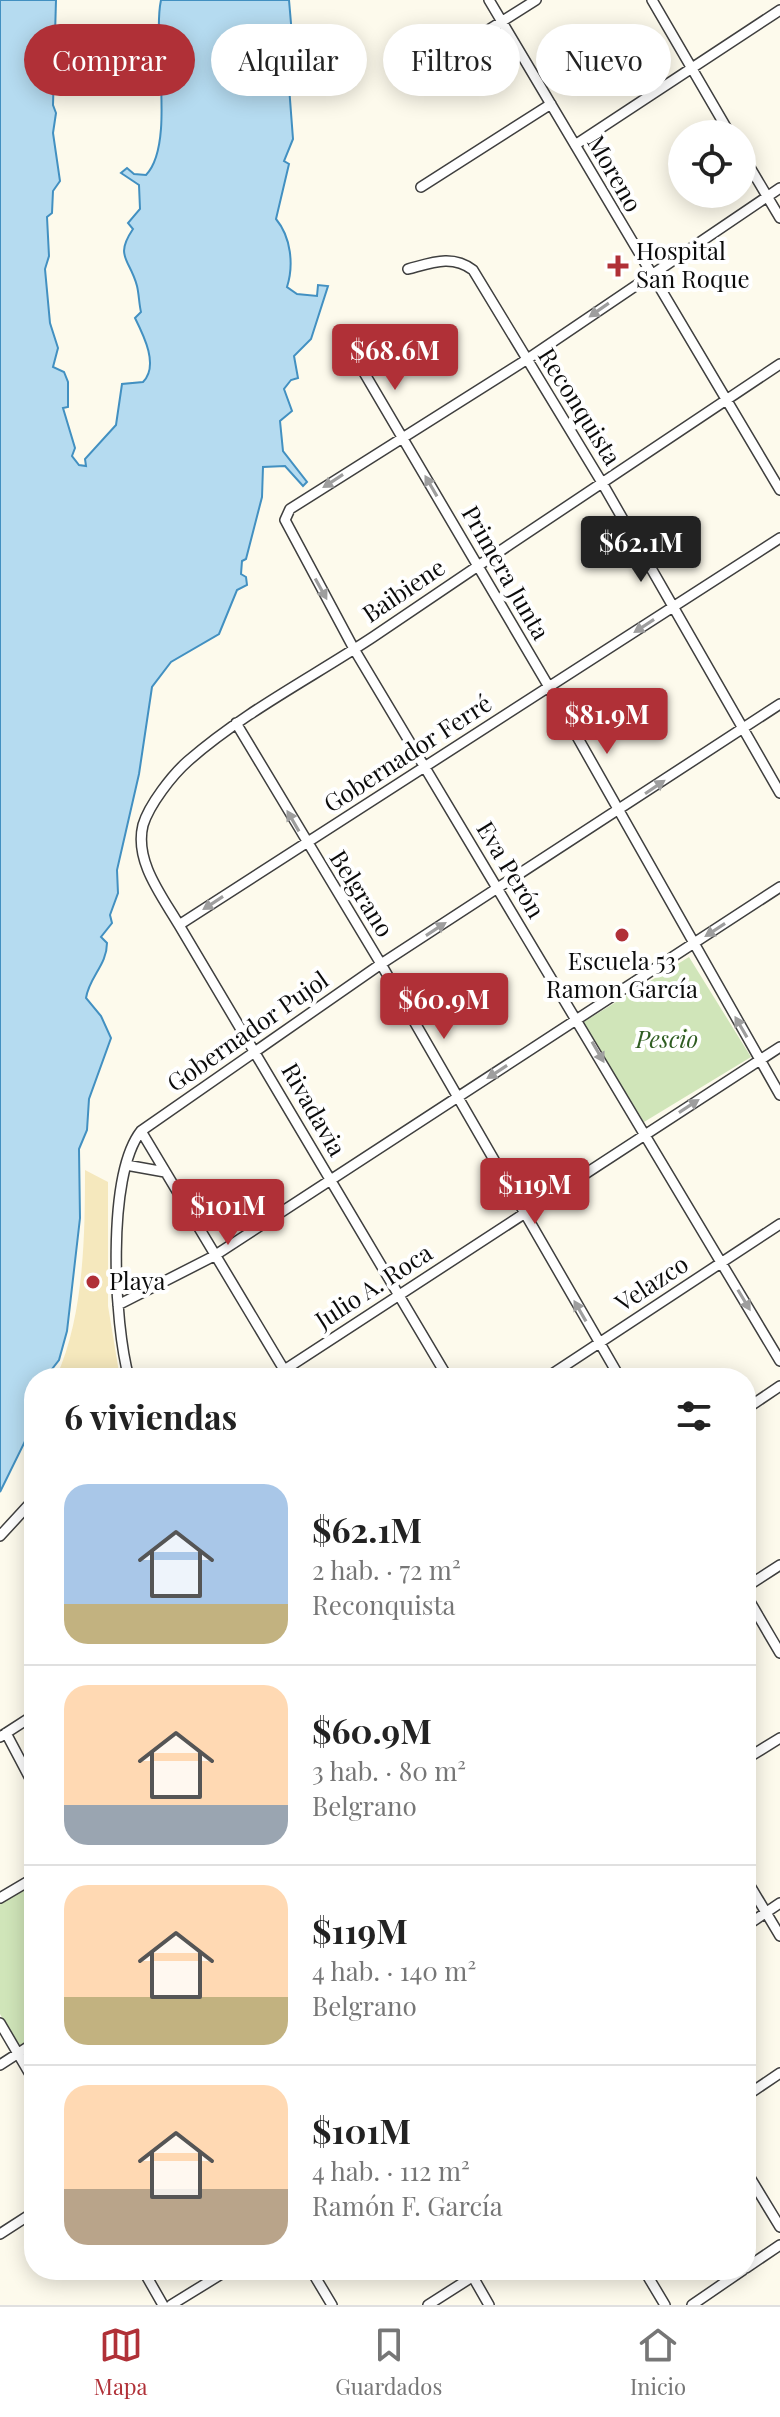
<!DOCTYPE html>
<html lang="es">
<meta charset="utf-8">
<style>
body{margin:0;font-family:"Playfair Display",serif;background:#f2f2f2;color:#222;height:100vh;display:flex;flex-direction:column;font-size:30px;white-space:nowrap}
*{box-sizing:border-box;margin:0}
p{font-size:26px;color:#767676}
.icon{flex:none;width:44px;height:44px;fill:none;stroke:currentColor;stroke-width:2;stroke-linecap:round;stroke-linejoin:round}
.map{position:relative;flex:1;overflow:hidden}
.side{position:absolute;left:24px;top:1368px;width:732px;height:912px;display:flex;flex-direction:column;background:#fff;border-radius:32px;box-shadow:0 4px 20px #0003}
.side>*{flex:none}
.banner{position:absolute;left:24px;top:24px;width:732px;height:72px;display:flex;gap:16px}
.tools{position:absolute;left:668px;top:120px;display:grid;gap:16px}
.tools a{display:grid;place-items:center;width:88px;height:88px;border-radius:50%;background:#fff;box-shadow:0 4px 20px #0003;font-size:40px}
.price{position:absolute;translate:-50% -68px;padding:0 18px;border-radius:8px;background:#b03037;color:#fff;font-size:26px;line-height:52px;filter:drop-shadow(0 2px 4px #0008)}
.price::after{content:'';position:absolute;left:50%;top:48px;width:24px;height:18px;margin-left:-12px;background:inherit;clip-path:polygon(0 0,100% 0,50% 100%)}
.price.current{background:#222;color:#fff}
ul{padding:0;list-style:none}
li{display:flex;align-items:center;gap:24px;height:200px;padding:0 40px}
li+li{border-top:2px solid #e0e0e0}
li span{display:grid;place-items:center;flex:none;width:224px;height:160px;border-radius:24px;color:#555}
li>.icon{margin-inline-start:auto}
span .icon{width:96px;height:96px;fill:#fffc;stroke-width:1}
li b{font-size:34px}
h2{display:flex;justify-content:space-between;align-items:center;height:96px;padding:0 40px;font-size:34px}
.tag{padding:0 28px;border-radius:36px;background:#fff;box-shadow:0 4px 20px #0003;font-size:28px;line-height:72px}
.tag.current{background:#b03037;color:#fff}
.tabs{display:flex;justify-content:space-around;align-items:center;height:112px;border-top:2px solid #e0e0e0;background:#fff;font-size:22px;color:#767676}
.tabs a{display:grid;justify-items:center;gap:4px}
.tabs .current{color:#b03037}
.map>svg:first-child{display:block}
.green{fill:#d0e5b9}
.sand{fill:#f5e8bd}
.water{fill:#b5dbf0;stroke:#4290c1;stroke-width:2}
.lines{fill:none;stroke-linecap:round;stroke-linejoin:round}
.minor-casing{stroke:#3f3f3f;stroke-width:12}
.minor{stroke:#fff;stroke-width:9}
.oneway{fill:#9e9e9e}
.poi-dot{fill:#b03037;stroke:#fff;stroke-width:3}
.labels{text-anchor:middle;stroke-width:8;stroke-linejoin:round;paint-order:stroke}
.street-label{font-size:24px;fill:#0c0c0c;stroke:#fff}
.poi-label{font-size:24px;fill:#0c0c0c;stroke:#fff;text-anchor:start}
.park-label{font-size:24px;font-style:italic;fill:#2f5d22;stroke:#fff}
</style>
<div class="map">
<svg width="780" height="2305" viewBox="0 0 780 2305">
<rect width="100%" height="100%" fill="#fdfaec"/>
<path class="green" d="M689,957L751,1057L644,1122L582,1023Z
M34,1883V2038L19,2047L0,2014V1904Z"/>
<path class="sand" d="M85,1170L108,1182V1306L120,1378H56C84,1315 85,1238 85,1170Z"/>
<path class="water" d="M0,0H56L53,105L56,113L53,133L60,181L53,191L52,213L47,217L49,256L45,269L50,323L58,348L53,367L64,372L68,382V407L63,408L75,448L72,456L79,465L86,466L85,459L116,425L122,384L143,382C159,366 144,336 135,318L141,312C139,304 139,294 137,286C130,259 114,257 133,229L128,223L140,209L139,185L121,173L127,168L134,174L146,175C176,144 152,42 161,0H289L292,35L288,73L293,139L284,161L289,164L276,219C291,237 294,265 287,287L297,294L317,296L318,285L328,286L311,339L294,356L298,378L291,380L284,389L292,411L280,421L283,451L307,482L303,486L285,466L263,467L262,497L246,559L242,561L241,574L246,577L247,585L237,590L219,634L171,662L152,687L139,774L117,870L118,893L110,915L112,923L101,937L107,943C107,965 89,977 86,998L101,1016L111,1038L89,1099L87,1130L79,1149L80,1218L67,1331L59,1360L45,1378H34V1423L0,1492Z"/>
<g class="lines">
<defs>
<path id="minor" d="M489,0L780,490
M652,0L730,134
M407,81L536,0
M575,145L780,10
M742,154L780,218
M421,187L551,104
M780,188L526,360L290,509L285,520L354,649L780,1361
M408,269C431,263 452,254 473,270L601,481L780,793
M359,364L549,687L780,1095
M236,723L381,964L620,1378
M179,925L780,538
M141,1131L289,1378
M126,1165L165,1172
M118,1305L214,1256L780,887
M129,1378C114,1324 106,1176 141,1131L381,964L780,704
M272,1378L780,1047
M448,1378L179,925C162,896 134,861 143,825C149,805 172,775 188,761C244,712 311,678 373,637C508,545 644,455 780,364
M546,1378L780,1224
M746,1409L780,1386
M0,1536L34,1499
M746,1587L780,1565
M746,1595L780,1653
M6,1733L34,1786
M0,1737L34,1715
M746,1759L780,1738
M746,1879L780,1936
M0,1898L34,1878
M746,1926L780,1903
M0,2023L34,2081
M0,2065L34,2043
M746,2096L780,2073
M746,2171L780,2227
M0,2234L34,2212
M746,2268L780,2245
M143,2270L163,2305
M311,2270L332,2305
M469,2270L489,2305
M644,2270L665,2305
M171,2305L228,2270
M428,2305L483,2270
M692,2305L743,2270"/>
</defs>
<use href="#minor" class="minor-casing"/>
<use href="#minor" class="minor"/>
</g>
<defs><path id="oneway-solid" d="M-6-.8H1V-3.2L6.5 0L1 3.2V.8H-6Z" transform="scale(2)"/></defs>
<g class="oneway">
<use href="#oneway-solid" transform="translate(599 310) rotate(145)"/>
<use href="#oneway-solid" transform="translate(333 481) rotate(147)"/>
<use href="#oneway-solid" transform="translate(431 486) rotate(-120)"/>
<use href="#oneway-solid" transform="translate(321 589) rotate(61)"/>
<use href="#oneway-solid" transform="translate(644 626) rotate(147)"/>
<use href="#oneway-solid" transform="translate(655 787) rotate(-34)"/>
<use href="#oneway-solid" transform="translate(293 821) rotate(-120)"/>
<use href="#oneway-solid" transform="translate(213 903) rotate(147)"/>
<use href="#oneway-solid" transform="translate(436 929) rotate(-33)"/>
<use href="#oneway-solid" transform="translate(715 930) rotate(147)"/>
<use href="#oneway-solid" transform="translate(741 1027) rotate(-120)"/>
<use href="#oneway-solid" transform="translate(598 1052) rotate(60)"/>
<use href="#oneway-solid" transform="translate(497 1072) rotate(147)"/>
<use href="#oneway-solid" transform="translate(689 1106) rotate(-33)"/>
<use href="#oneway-solid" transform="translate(744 1300) rotate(59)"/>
<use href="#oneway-solid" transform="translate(580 1311) rotate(-120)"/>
</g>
<g class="poi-dot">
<path d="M614 254h8v8h8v8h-8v8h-8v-8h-8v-8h8z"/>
<circle cx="622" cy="935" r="8"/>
<circle cx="93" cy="1282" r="8"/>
</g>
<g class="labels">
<g class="street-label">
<text transform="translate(614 174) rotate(60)" y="8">Moreno</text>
<text transform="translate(579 407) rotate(58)" y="8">Reconquista</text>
<text transform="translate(505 573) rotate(60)" y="8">Primera Junta</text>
<text transform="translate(404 591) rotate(-34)" y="8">Baibiene</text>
<text transform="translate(408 754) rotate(-33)" y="8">Gobernador Ferré</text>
<text transform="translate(510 870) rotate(59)" y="8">Eva Perón</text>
<text transform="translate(361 894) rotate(58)" y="8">Belgrano</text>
<text transform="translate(248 1032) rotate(-35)" y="8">Gobernador Pujol</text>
<text transform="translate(313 1110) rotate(60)" y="8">Rivadavia</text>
<text transform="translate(652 1284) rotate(-33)" y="8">Velazco</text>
<text transform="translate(374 1287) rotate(-33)" y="8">Julio A. Roca</text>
</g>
<g class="poi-label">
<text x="636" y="260">Hospital<tspan x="636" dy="28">San Roque</tspan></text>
<text x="622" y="970" text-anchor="middle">Escuela 53<tspan x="622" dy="28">Ramon García</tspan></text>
<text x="109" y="1290">Playa</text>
</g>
<g class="park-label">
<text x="667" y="1048">Pescio</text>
</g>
</g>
</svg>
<div class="tools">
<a><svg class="icon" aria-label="locate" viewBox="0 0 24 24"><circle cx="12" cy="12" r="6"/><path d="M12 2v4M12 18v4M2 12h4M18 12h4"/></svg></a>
</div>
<b class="price" style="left:395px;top:392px">$68.6M</b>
<b class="price current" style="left:641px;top:584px">$62.1M</b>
<b class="price" style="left:607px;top:756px">$81.9M</b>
<b class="price" style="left:444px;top:1041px">$60.9M</b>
<b class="price" style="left:535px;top:1226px">$119M</b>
<b class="price" style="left:228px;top:1247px">$101M</b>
<div class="banner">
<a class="tag current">Comprar</a>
<a class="tag">Alquilar</a>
<a class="tag">Filtros</a>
<a class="tag">Nuevo</a>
</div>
<section class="side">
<h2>6 viviendas<svg class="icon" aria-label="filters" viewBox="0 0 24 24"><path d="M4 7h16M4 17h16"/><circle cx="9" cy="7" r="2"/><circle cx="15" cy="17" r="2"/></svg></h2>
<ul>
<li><span style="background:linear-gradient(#a9c7e8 75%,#c2b280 0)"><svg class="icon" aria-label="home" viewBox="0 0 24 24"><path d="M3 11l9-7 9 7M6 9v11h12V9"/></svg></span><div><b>$62.1M</b><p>2 hab. · 72 m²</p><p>Reconquista</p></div></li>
<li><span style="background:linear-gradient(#ffd9b3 75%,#9aa5b1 0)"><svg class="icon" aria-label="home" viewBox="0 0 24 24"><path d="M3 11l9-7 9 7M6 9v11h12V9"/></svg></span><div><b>$60.9M</b><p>3 hab. · 80 m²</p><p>Belgrano</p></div></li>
<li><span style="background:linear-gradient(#ffd9b3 70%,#c2b280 0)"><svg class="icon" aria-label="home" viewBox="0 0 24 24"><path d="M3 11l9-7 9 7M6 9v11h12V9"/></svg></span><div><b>$119M</b><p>4 hab. · 140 m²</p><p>Belgrano</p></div></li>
<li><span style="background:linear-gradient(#ffd9b3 65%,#b9a48a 0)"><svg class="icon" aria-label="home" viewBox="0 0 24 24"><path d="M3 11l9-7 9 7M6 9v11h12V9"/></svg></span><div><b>$101M</b><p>4 hab. · 112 m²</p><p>Ramón F. García</p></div></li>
</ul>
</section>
</div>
<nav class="tabs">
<a class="current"><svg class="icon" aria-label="map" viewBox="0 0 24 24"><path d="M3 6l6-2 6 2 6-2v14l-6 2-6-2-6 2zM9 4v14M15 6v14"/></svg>Mapa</a>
<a><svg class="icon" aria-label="saved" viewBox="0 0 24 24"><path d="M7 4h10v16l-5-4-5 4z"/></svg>Guardados</a>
<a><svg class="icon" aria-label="home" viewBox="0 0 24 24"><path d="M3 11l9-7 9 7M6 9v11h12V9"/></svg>Inicio</a>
</nav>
